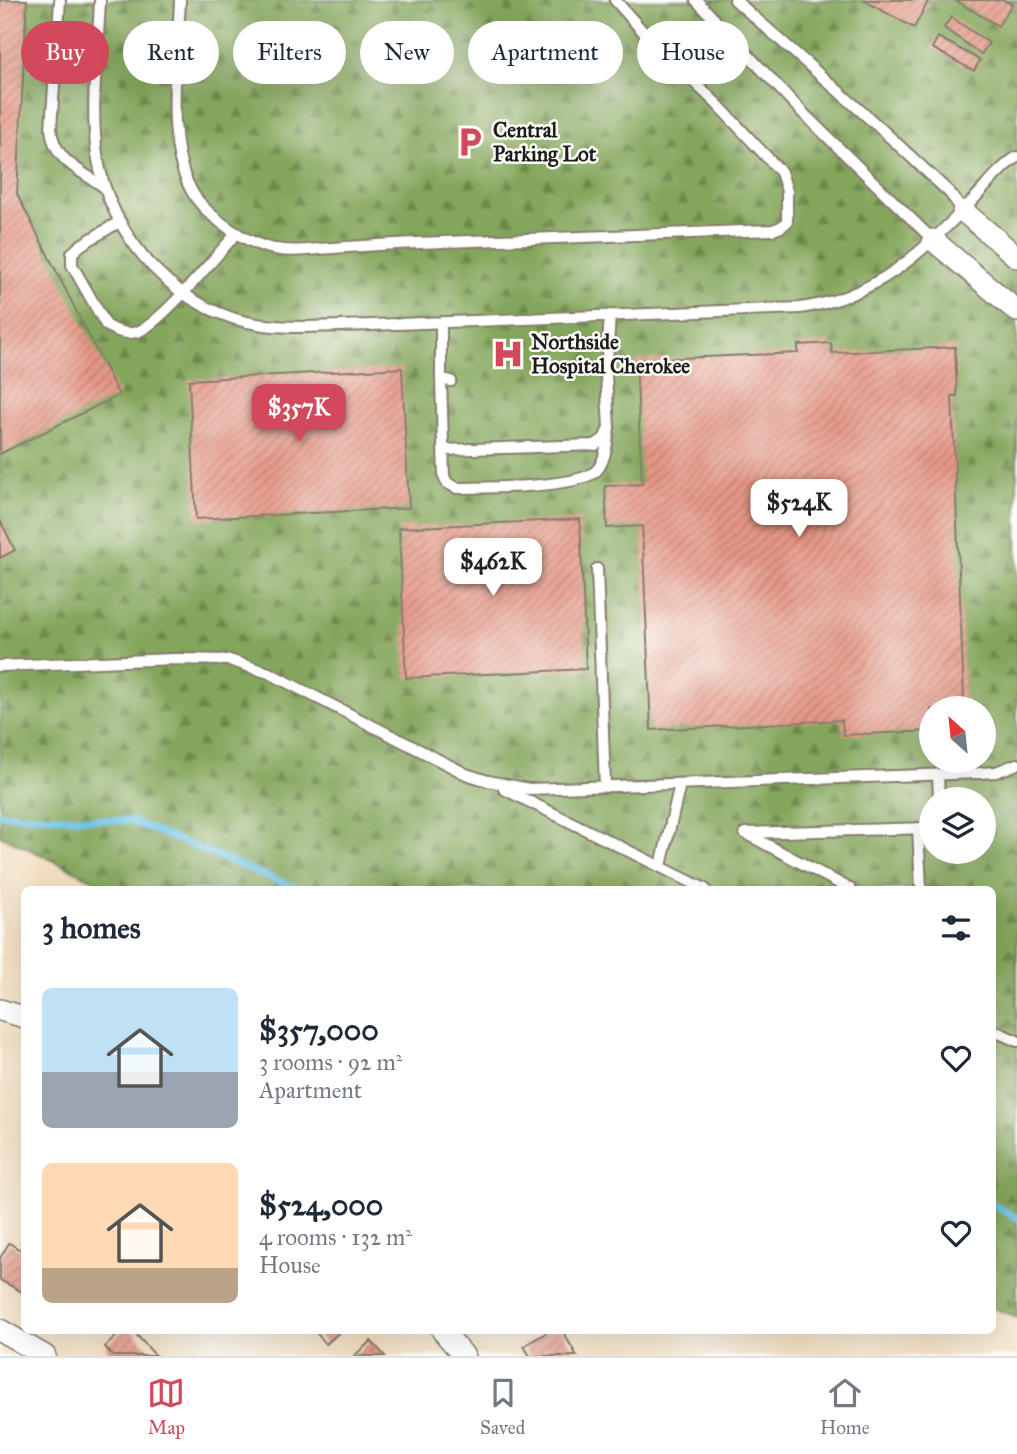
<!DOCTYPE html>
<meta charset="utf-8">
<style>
body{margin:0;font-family:"IM FELL Great Primer",serif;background:#f2f2f3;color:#1f2937;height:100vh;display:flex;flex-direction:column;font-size:26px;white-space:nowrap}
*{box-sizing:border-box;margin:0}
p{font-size:23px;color:#747a83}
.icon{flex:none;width:38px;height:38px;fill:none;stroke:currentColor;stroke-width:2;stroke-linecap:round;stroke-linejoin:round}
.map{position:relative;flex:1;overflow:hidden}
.drawer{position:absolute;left:21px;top:886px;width:975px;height:448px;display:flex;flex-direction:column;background:#fff;border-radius:10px;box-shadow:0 7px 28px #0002}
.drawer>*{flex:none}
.guide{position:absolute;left:21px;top:21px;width:976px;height:63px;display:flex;gap:14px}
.needle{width:46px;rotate:333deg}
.fabs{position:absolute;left:919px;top:696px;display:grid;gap:14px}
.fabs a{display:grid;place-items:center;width:77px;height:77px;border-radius:50%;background:#fff;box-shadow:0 7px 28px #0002;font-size:35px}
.price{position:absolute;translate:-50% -60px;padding:0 16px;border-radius:14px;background:#fff;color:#222;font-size:23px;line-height:46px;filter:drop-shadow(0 2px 4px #0008)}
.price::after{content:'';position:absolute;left:50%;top:42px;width:21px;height:16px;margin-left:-10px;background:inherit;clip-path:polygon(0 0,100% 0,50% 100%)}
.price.active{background:#d1495b;color:#fff}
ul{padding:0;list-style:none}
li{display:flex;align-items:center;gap:21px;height:175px;padding:0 21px}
li span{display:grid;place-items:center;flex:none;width:196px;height:140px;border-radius:10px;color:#555}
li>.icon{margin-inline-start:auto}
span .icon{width:84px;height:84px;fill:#fffc;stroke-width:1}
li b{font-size:30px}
h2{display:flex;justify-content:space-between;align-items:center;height:84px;padding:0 21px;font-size:30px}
.pill{padding:0 24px;border-radius:32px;background:#fff;box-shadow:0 7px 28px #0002;font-size:24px;line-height:63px}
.pill.active{background:#d1495b;color:#fff}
.menu{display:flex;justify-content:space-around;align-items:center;height:98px;border-top:2px solid #e0e1e3;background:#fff;font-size:19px;color:#747a83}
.menu a{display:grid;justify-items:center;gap:4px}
.menu .active{color:#d1495b}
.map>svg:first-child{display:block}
.forest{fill:url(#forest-firs);stroke:#50613c;stroke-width:2;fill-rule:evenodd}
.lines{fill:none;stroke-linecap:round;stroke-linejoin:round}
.stream{stroke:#69c2e6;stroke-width:7}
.building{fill:url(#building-hatch)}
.lane-casing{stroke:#877d6e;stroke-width:14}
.street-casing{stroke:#877d6e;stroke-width:24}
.lane{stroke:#fff;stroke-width:10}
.street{stroke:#fff;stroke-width:21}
.labels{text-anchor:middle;stroke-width:5;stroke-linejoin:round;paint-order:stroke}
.poi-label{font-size:21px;font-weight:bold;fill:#1c1c1c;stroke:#fdfcf7;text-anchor:start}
</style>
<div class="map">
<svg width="1017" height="1356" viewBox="0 0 1017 1356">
<defs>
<pattern id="forest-firs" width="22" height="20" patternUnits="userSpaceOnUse" patternTransform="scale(1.75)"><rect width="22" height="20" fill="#84a65b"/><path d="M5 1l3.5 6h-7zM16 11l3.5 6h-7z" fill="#6b864a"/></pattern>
<pattern id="building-hatch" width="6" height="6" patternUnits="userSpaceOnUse" patternTransform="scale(1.75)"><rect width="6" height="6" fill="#e69887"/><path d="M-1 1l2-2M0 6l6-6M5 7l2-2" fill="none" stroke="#ba7b6e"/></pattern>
</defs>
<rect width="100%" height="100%" fill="#fdfcf7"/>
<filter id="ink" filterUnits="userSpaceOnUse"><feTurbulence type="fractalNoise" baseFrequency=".0143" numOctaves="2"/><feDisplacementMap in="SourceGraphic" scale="14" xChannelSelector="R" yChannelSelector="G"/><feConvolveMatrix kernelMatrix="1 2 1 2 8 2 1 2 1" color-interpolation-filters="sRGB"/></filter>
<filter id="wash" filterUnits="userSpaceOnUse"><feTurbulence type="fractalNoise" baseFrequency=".00686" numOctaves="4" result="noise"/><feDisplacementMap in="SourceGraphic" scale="28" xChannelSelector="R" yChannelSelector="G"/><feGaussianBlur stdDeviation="1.57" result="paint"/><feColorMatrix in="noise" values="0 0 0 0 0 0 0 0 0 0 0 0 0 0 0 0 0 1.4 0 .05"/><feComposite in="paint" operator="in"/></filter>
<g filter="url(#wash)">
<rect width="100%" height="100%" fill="#f2dec1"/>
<path class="forest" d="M0,0H1017V1318L992,1307V889H113L0,835ZM931,709H984V761H931ZM931,800H984V852H931Z"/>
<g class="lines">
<path class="stream" d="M0,814L131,821L298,889
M992,1204L1017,1218"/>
</g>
<g id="blocks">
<path class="building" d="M0,0H27L17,194L119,395L0,454Z
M863,0H924L928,2L914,28Z
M955,0H1004L1012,4L998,26Z
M951,17L989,43L981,54L944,28Z
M938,37L980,60L974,71L932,48Z
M831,343L832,353L955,347L957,396H952L964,700H968V709H931V731L843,735L842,720L651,730L642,526L607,528L605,486L642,484L636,360L798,353V345Z
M402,368L409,508L196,519L189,380Z
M580,519L586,669L406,678L399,528Z
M0,520L15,550L0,558Z
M9,1243L24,1252V1293L0,1280V1258Z
M123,1330H132L156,1356H113L105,1347Z
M314,1330H342L326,1344Z
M551,1330H562L577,1356H530L524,1346Z
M371,1341L385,1356H354Z"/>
</g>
</g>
<g filter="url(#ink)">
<use href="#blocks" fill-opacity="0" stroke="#877d6e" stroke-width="2"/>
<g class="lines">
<defs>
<path id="lane" d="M60,0L51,129C54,161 80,170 104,187
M100,0C98,51 90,104 97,154C109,238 179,315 264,325C299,329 335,326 371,325L800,308C874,298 921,254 971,202C985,188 1001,166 1017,157
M180,0C178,56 162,150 196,198C211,219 249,245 275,249C294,253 313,249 333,248C361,246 389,244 418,243C536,239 655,234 773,230L781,227L787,222V191L781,172L716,103L654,44L615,0
M696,0L803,113L933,240
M735,0L879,127L950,193L963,211
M119,222L81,245L72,253V265L106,325C116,331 125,335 137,332C160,325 217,254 237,233
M441,322V379L451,381
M441,379L444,476L447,483L457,488C484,487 579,489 597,470C606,460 607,441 609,428
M443,450L595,445L604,439L609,428L606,375L610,315
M597,569L605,787
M0,666L174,659L229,660L269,673L466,774L488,781L529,789L980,773L996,772L1017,764
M938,774L939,800
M504,789L705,889
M918,828L921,889
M661,866L680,784
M850,889L745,833L931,828
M992,1030L1017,1041"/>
<path id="street" d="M963,211L1017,257
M933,240L1017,311
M0,1010L24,1017
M0,1330L45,1356
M442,1330L464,1356"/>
</defs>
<use href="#lane" class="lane-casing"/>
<use href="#street" class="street-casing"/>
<use href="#lane" class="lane"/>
<use href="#street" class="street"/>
</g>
</g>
<defs>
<symbol id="parking-bare" viewBox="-9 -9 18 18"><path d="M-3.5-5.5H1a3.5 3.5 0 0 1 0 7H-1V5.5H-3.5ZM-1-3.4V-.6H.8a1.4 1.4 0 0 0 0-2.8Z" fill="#d1495b" stroke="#fdfcf7" stroke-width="2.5" paint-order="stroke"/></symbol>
<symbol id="hospital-bare" viewBox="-9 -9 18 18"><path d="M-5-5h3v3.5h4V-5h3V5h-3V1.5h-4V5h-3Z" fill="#d1495b" stroke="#fdfcf7" stroke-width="2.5" paint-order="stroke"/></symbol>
</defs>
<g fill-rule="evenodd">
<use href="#parking-bare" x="448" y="120" width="44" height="44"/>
<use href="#hospital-bare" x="486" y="332" width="44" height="44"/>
</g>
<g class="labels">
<g class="poi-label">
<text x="493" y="137">Central<tspan x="493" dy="24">Parking Lot</tspan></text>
<text x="531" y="349">Northside<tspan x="531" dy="24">Hospital Cherokee</tspan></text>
</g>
</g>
</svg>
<div class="fabs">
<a><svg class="needle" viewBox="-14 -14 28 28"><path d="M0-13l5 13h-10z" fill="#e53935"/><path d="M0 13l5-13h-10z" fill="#747a83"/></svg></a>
<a><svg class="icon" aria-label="layers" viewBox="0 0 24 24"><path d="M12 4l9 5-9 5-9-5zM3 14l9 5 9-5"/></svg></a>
</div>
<b class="price active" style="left:299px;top:444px">$357K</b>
<b class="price" style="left:799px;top:539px">$524K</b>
<b class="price" style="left:493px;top:598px">$462K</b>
<div class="guide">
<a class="pill active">Buy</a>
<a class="pill">Rent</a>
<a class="pill">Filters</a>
<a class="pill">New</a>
<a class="pill">Apartment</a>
<a class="pill">House</a>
</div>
<section class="drawer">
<h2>3 homes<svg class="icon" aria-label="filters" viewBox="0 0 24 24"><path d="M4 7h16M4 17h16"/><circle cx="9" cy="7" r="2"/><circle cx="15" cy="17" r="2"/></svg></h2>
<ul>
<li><span style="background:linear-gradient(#bfe0f5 60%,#9aa5b1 0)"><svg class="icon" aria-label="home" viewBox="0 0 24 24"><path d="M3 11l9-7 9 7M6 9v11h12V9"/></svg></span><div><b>$357,000</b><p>3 rooms · 92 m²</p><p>Apartment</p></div><svg class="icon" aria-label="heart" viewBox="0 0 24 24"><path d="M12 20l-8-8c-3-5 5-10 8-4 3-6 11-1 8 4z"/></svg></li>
<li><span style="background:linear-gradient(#ffd9b3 75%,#b9a48a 0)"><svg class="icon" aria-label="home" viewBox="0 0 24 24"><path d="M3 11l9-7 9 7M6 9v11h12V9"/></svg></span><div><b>$524,000</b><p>4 rooms · 132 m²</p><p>House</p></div><svg class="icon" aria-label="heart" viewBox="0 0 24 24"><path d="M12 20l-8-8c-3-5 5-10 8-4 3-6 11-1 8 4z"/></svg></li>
</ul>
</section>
</div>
<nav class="menu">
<a class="active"><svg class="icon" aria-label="map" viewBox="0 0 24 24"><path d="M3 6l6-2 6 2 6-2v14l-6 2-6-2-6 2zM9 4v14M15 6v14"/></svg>Map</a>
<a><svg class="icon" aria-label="saved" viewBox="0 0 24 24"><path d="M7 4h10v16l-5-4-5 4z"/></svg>Saved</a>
<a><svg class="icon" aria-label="home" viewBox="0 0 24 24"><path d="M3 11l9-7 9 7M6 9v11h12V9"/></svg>Home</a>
</nav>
